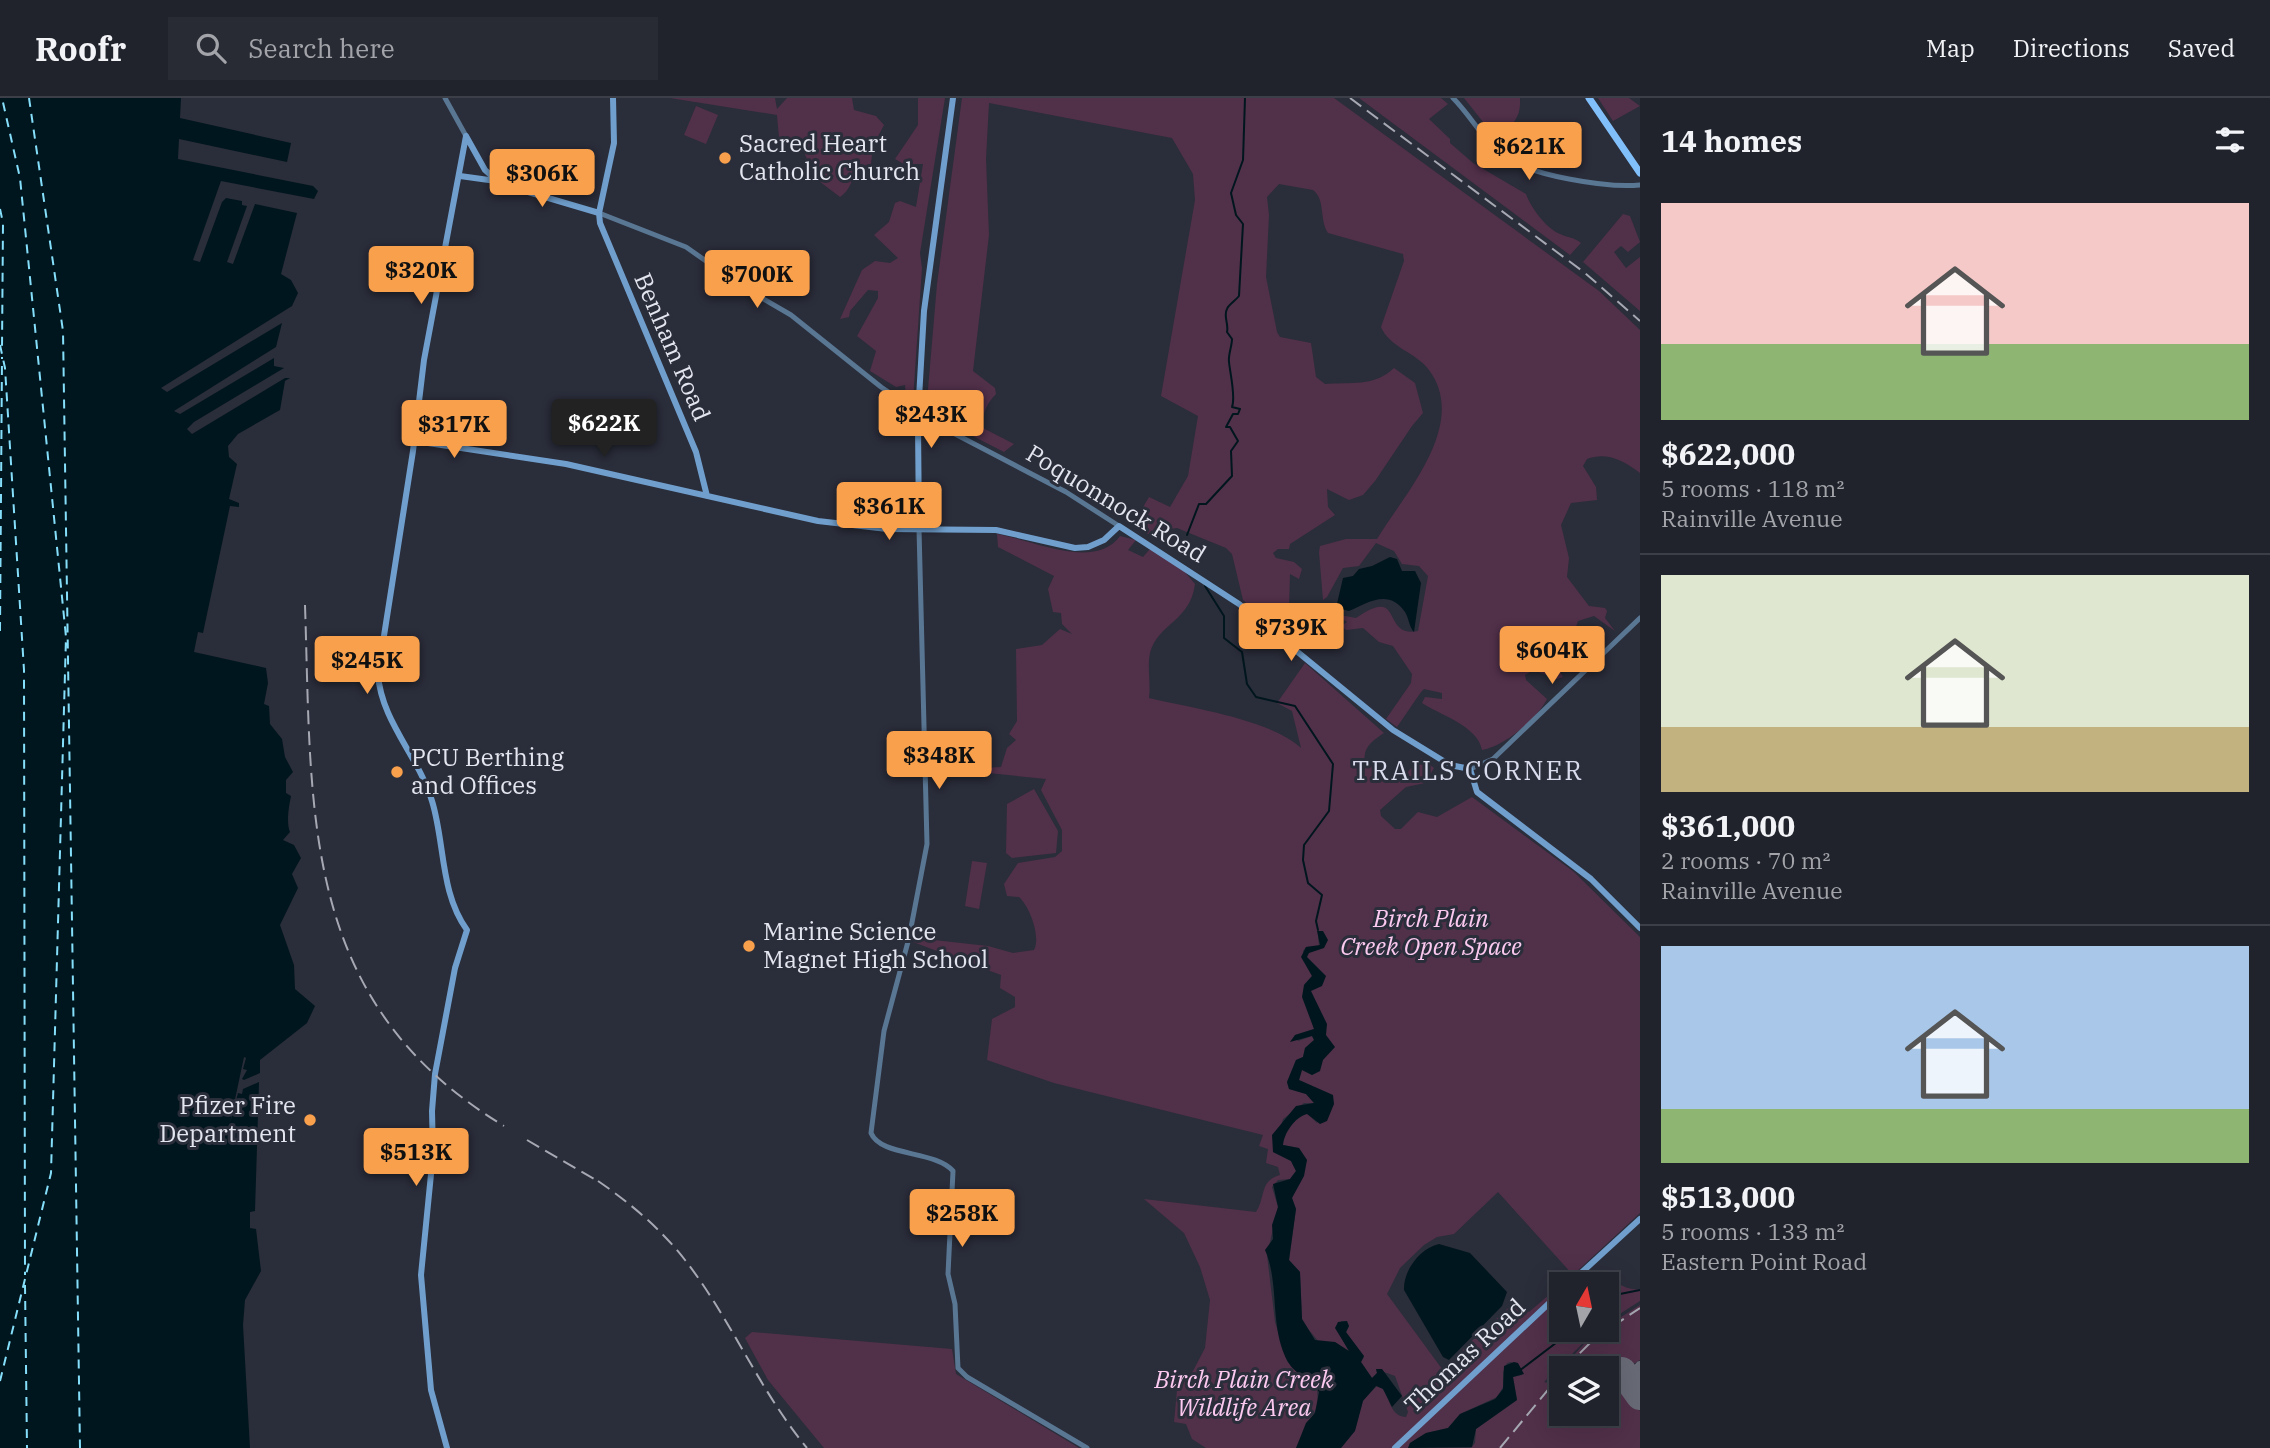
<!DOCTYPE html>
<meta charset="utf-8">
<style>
body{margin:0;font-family:"IBM Plex Serif",serif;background:#282a34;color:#f1f3f6;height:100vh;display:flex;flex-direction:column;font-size:26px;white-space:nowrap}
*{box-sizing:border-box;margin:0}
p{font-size:23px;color:#a2a4a9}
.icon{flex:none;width:38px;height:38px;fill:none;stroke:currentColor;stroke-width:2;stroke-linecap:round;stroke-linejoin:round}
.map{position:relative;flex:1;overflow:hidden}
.drawer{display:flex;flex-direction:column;background:#20222c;width:630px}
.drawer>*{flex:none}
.needle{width:46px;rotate:9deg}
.fabs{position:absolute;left:1549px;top:1174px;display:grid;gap:14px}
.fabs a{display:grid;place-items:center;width:70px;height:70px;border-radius:0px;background:#20222c;box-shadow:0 7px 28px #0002,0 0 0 2px #3d3f48;font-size:35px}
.price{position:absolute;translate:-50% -60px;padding:0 16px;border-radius:7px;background:#f9a04d;color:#111;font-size:23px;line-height:46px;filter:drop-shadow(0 2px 4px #0008)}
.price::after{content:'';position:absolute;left:50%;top:42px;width:21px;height:16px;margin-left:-10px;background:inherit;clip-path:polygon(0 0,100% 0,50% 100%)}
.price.selected{background:#222;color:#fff}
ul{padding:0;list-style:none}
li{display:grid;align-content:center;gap:14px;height:371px;padding:0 21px}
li+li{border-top:2px solid #3d3f48}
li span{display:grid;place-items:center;height:217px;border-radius:0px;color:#555}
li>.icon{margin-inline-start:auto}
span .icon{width:126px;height:126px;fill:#fffc;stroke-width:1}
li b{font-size:30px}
h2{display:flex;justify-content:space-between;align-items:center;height:84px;padding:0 21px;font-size:30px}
header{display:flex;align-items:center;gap:42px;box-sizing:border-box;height:98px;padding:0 35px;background:#20222c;border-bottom:2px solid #3d3f48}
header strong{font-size:33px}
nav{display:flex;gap:38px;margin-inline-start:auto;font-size:24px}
.search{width:490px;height:63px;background:#282a34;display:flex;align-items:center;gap:18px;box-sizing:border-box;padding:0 24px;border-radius:0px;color:#a2a4a9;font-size:26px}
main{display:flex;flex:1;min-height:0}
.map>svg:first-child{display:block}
.green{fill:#51304a}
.water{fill:#00161e}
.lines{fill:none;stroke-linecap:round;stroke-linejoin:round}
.stream{stroke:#00161e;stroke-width:2}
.ferry{stroke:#85dffb;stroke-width:2;stroke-dasharray:9 7;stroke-linecap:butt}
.taxiway{stroke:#686a76;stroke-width:10}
.runway{stroke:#686a76;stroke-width:28}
.tertiary{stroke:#597693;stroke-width:5}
.secondary{stroke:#709fcd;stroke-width:6}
.primary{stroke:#81bffa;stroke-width:7}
.rail{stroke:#a6a8b2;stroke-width:2;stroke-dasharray:14 7;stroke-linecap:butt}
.secondary-bridge{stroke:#709fcd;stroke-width:6}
.poi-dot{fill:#f9a04d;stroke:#2a2d3a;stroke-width:2.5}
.labels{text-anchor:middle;stroke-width:6;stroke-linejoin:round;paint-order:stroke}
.poi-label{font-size:24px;fill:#e4e6ef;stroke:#2a2d3a;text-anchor:start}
.street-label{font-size:24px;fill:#e4e6ef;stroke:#2a2d3a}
.park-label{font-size:24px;font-style:italic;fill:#fcc9f0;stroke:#2a2d3a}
.neighbourhood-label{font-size:26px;letter-spacing:2px;fill:#d8dced;stroke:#2a2d3a}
</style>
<header>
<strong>Roofr</strong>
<div class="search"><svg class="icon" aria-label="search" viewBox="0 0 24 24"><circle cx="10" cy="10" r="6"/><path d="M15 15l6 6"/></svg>Search here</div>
<nav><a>Map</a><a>Directions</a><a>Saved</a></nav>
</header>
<main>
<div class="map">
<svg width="1640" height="1350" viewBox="0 0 1640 1350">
<rect width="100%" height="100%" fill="#2a2d3a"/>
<path class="green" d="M670,0H775L777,11L787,0H852L854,12L876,18L884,27L873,48L871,66C852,68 854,91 840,99L815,80L801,47L779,40L777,17Z
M918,0H945L920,155L922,170L913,302L906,298L905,287L896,289L870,273L876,253L857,238L878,200V193L868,192L850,213L849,219L840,221L862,172L875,163L890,165L898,160L874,137L889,124L895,105L900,103L916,109L923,66H904L895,61L918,27Z
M962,0H1334L1599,193L1640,232V375C1625,363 1606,353 1587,361L1583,368L1596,389L1597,402L1571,405L1561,427L1569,460L1567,479L1589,508L1605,510L1607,513L1605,520L1615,533L1594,518L1578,523L1573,537L1569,540L1563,537L1555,538C1543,555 1555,563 1563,579L1557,581L1533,572L1525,577L1526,582L1547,601C1536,622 1505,648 1482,652C1478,628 1440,617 1422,605L1425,599L1442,601V595L1424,591L1421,594L1397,629L1386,621L1411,585L1412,576L1393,548L1379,544L1363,530L1346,532L1341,528L1347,524L1334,516L1356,520C1405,486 1380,540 1418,533L1428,478L1419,468L1402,466L1394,453L1376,445L1359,468L1343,470L1327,499L1323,502L1319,454L1320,448L1346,441H1377C1405,395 1469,326 1429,272C1416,254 1390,250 1381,229L1404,163L1403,156L1328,135C1319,122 1326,102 1313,92L1279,86L1267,99L1269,117L1266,179L1277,234L1280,239L1311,245L1316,279L1325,286C1349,284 1375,289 1394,270L1415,285L1423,315L1412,328L1375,383L1363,397L1349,402L1327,391L1328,409L1335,417L1290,446L1289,451H1278L1273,455L1276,460L1294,464L1302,471L1299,481L1290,476L1289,511L1277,523L1270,524L1243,502L1232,456L1226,450L1177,430L1170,431L1162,439L1144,435L1133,426L1149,399L1170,409L1188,378L1198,318L1161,298L1195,102L1193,76L1172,40L989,5L986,61L989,137L973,273L995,290L996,296C986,307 982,315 983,330L1014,346L1004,354L967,335L966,330L957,328L950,318L949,302L942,297L930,306L927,303L937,186Z
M1359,0H1441L1448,6L1429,21L1450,41V45L1473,65L1526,96C1531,110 1546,130 1560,136C1568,140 1574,139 1581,145L1570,157Z
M1464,0H1520C1521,22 1512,27 1495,39Z
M1598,0H1629L1640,8L1613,23Z
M696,8L718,17L706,46L684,37Z
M1623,116L1630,118L1640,144L1628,154L1621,148L1614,154L1626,170L1640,159V213L1583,164Z
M997,436C1032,442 1095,473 1120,438L1136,442L1128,452L1143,459L1150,451L1183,472L1195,486C1190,524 1158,525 1150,555C1147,569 1151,586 1149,600C1191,610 1269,621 1301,650L1292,613L1277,605L1305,565L1384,635C1374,642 1362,649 1365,664L1397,685L1421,660L1434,670L1425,685L1406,689L1380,712L1381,718L1395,731H1401L1418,714L1437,719L1472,699L1574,774L1640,839V1115L1573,1177L1498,1094L1454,1136L1437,1139L1424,1147L1400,1170L1387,1196L1445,1275L1455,1267L1464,1250L1517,1202L1529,1214L1556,1191H1561V1232H1596L1544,1284L1549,1285L1561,1271V1316H1606V1270H1562L1584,1246L1602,1232H1606L1607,1228L1640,1207V1262L1614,1278L1640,1313V1350H1471L1475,1345L1476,1331L1517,1302L1513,1279L1522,1277L1520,1269L1511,1264L1507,1265L1503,1274V1289L1497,1299L1460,1316L1448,1330L1426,1335L1410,1345L1408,1350H1341L1355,1332L1363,1302L1378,1287C1391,1294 1387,1318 1406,1319L1408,1314L1395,1278L1376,1271L1377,1275L1372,1280L1361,1264L1364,1259L1346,1235L1349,1228L1345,1223H1341V1238L1349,1254L1335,1244H1319L1309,1232L1302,1221L1300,1174L1289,1162L1296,1111L1292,1100L1307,1062L1299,1050L1283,1047C1284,1034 1295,1019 1307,1015L1317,1025L1330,996L1299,982L1302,972L1312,977L1320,973V940L1307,898L1315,882L1304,857L1324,847L1318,838L1319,848L1306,849L1303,853L1312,878L1304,887C1304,905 1310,916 1314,931L1295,937L1298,943L1312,938L1314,942L1305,950L1303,959L1296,962L1287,984L1289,991L1306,996L1314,1005H1304L1283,1021L1273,1054L1291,1063L1296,1073L1290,1081L1278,1082L1272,1089L1278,1109L1267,1157L1275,1224L1287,1263L1317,1291L1318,1307L1296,1350H1206L1192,1341L1186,1326L1174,1324L1177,1292L1193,1273L1205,1250L1210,1202L1200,1169L1184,1135L1144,1101L1256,1114C1266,1099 1259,1083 1280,1077L1278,1069L1266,1065L1268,1051L1259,1048L1263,1037L1054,985L987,962L992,921L1015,909V899L1000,890L1001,877L913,844L916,840L988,848L1013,855L1034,852C1041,839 1030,809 1019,799L1007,798L1004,786L1018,765L1055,759L1062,753V732L1041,692L1046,681L959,672V667L968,666V671L1001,669L1007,650L1016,642L1009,636L1017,623L1016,551L1042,547L1060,531L1072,536L1062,526L1061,515L1053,514L1048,491L1054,478L998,449Z
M1034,691L1058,733L1056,755L1012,760L1006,755L1007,706Z
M972,763L987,765L979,811L965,808Z
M1597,1177C1612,1179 1625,1194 1640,1191V1203L1607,1224L1606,1186H1577Z
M752,1234L952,1251L956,1276L1079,1350H824L768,1282L745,1240Z"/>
<path class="water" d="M0,0H181L180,20L291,45L287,64L179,41L178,61L313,88L318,93L314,101L221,83L193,162L200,164L222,104L226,100L242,103V107L247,108L227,164L233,166L255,106L297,115L281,176L291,182L298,195L292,208L161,290L167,294L282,225L276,249L174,313L180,316L274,260V268L284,270L194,324L187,331L192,336L285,280H290L285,283L280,312L238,336L228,348L229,359L237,366L229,401L239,405V409L230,408L203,535L198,534L194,554L266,570L268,585L264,606L269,608L270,626L282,641L285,659L293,674L286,682V695L291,698C289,708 286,724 290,734L283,742L294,747L301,760L292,776L298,790L280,827L294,867L295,891L315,908L307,925L260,962V975L244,982L242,981L247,972L243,971L246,960L244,959L230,1025L238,995L242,996L243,991L259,984L255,1113L250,1114V1130L256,1131L261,1173L245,1202L243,1227L250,1350H0Z
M1390,459L1397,461L1402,473H1415L1421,485L1414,534C1409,529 1409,520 1405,514C1389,490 1367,505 1349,513L1336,510L1343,480L1353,478L1359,471L1372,468Z
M1317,833H1323L1328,842L1324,850L1309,855L1307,859L1326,878L1322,888L1311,893L1327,926L1326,937L1335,949L1323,962L1320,973L1312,977L1302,972L1299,982L1333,997L1334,1006L1327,1023L1320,1026L1307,1016C1295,1019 1284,1035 1283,1047L1299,1050L1307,1062L1304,1078L1292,1100L1296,1111L1289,1162L1300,1174L1302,1221L1315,1242L1335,1244L1349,1253L1335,1230L1338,1224L1347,1223L1349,1228L1346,1234L1364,1258L1361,1264L1372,1280L1377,1275L1376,1271H1382L1402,1298L1392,1309L1383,1291L1376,1288L1363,1303L1355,1333L1341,1350H1296L1306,1325L1315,1315L1319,1294C1312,1281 1295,1277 1288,1264C1269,1230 1280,1186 1265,1152L1273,1141L1272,1127L1278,1109L1273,1086L1290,1081L1296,1073L1291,1063L1273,1054L1272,1037L1296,1008L1314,1005L1306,996L1289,991L1287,984L1296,962L1303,959L1305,950L1314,942L1312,938L1290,944L1295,937L1314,931L1302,899L1304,887L1312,878L1301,859L1306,849L1320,847Z
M1439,1146L1470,1155L1507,1194L1502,1208L1449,1262L1443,1259L1404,1192C1403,1173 1420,1150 1439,1146Z
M1514,1264L1518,1265L1524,1276L1513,1279L1517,1302L1476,1331L1472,1349L1408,1350L1410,1345L1426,1335L1448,1330L1460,1316L1495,1301L1503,1291L1504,1268Z"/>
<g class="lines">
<path class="stream" d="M1187,437L1199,406H1206L1232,378L1231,353L1238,343L1230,329H1226L1233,316H1238L1240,311L1232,309C1236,299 1230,275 1229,264C1228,257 1232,248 1232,241L1227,234C1229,226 1223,218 1227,211C1228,207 1235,203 1239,198L1243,126L1236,117L1231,95L1243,62L1245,0
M1205,488L1224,518V540L1242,554L1247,586L1256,599L1295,608L1333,666L1329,713L1304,747L1303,762L1308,785L1322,797L1316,823L1318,832
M1606,1216L1620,1196L1640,1192
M1519,1273L1573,1232"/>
<path class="ferry" d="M29,0L63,233L80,1350
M0,111L3,125L2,250
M0,247L5,270L24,572L25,1177
M0,533L2,259
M25,1187L27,1350
M0,1283L51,1075L66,539L20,80L2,0"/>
<path class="taxiway" d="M1634,1290L1632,1278L1640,1268"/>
<path class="runway" d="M1622,1273L1640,1298"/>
<path class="tertiary" d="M445,0L466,38
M1453,0C1471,18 1483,42 1503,57C1528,78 1608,90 1640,87
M599,115L686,149L743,189L791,217L881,289L936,326L1066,394L1119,428
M919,431L927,746L909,840L884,933L871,1035C881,1059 935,1052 953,1073L948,1176L955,1206L958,1270L967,1279L1087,1350
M1470,671L1493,661L1640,520"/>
<path class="secondary" d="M613,0L614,45L599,115L600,125L696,354L707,398
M466,38L485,72L501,86L599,115
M460,78L496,83
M919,300L924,213L953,0
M918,327L919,431
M415,343L566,366L818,423L887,431L996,432L1075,450L1088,449L1104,442L1119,428L1239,506L1393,632L1450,667L1470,671L1477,694L1591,781L1640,830
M1569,1186L1640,1121
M447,1350L431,1292L421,1177L433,1056L432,1013L435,976L455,870L467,832C440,795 445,745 432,703C419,659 381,623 378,576L413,353L424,262L466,38
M1395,1350L1561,1194"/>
<path class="primary" d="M1589,0L1640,75"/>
<path class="rail" d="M1350,0L1585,175L1640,223
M305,507C312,715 299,904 504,1028
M527,1042L594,1081
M598,1083C630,1105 661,1131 685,1162C731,1221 759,1292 807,1350
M1565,1270L1595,1240L1640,1210
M1500,1350L1561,1276"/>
<path class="secondary-bridge" d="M918,327L919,300"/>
</g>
<g class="poi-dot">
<circle cx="725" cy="60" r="7"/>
<circle cx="397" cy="674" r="7"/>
<circle cx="749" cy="848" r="7"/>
<circle cx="310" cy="1022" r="7"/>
</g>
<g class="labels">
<g class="poi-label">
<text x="739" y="54">Sacred Heart<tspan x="739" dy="28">Catholic Church</tspan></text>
<text x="411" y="668">PCU Berthing<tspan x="411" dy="28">and Offices</tspan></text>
<text x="763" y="842">Marine Science<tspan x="763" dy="28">Magnet High School</tspan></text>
<text x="296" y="1016" text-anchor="end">Pfizer Fire<tspan x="296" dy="28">Department</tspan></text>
</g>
<g class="street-label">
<text transform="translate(672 249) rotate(67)" y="8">Benham Road</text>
<text transform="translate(1116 406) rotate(31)" y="8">Poquonnock Road</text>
<text transform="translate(1465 1258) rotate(-43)" y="8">Thomas Road</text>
</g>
<g class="park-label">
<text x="1431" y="829">Birch Plain<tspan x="1431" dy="28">Creek Open Space</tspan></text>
<text x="1244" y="1290">Birch Plain Creek<tspan x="1244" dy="28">Wildlife Area</tspan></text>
</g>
<g class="neighbourhood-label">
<text x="1468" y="682">TRAILS CORNER</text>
</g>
</g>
</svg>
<div class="fabs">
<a><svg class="needle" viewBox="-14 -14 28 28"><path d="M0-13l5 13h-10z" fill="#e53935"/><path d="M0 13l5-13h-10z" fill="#a2a4a9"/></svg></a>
<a><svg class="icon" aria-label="layers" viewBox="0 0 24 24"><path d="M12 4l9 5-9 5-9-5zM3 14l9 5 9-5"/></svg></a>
</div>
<b class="price" style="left:1529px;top:84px">$621K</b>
<b class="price" style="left:542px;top:111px">$306K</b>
<b class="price" style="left:421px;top:208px">$320K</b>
<b class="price" style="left:757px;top:212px">$700K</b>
<b class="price" style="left:931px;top:352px">$243K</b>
<b class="price selected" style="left:604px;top:361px">$622K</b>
<b class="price" style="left:454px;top:362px">$317K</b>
<b class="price" style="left:889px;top:444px">$361K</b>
<b class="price" style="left:1291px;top:565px">$739K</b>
<b class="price" style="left:1552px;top:588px">$604K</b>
<b class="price" style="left:367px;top:598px">$245K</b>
<b class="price" style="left:939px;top:693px">$348K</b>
<b class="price" style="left:416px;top:1090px">$513K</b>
<b class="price" style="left:962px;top:1151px">$258K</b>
</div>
<section class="drawer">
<h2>14 homes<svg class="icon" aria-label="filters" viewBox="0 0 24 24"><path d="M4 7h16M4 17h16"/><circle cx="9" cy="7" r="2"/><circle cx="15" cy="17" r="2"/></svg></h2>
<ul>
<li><span style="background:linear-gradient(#f6c9c9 65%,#8fb573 0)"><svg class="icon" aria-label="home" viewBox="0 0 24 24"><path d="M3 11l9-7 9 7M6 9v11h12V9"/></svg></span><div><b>$622,000</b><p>5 rooms · 118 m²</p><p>Rainville Avenue</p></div></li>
<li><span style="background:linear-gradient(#dfe7d0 70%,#c2b280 0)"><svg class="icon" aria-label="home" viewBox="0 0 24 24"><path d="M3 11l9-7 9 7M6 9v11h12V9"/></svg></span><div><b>$361,000</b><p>2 rooms · 70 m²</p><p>Rainville Avenue</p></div></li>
<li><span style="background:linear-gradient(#a9c7e8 75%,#8fb573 0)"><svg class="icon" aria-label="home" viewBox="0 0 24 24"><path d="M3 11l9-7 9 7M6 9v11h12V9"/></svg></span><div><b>$513,000</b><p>5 rooms · 133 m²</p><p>Eastern Point Road</p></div></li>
</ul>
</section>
</main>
